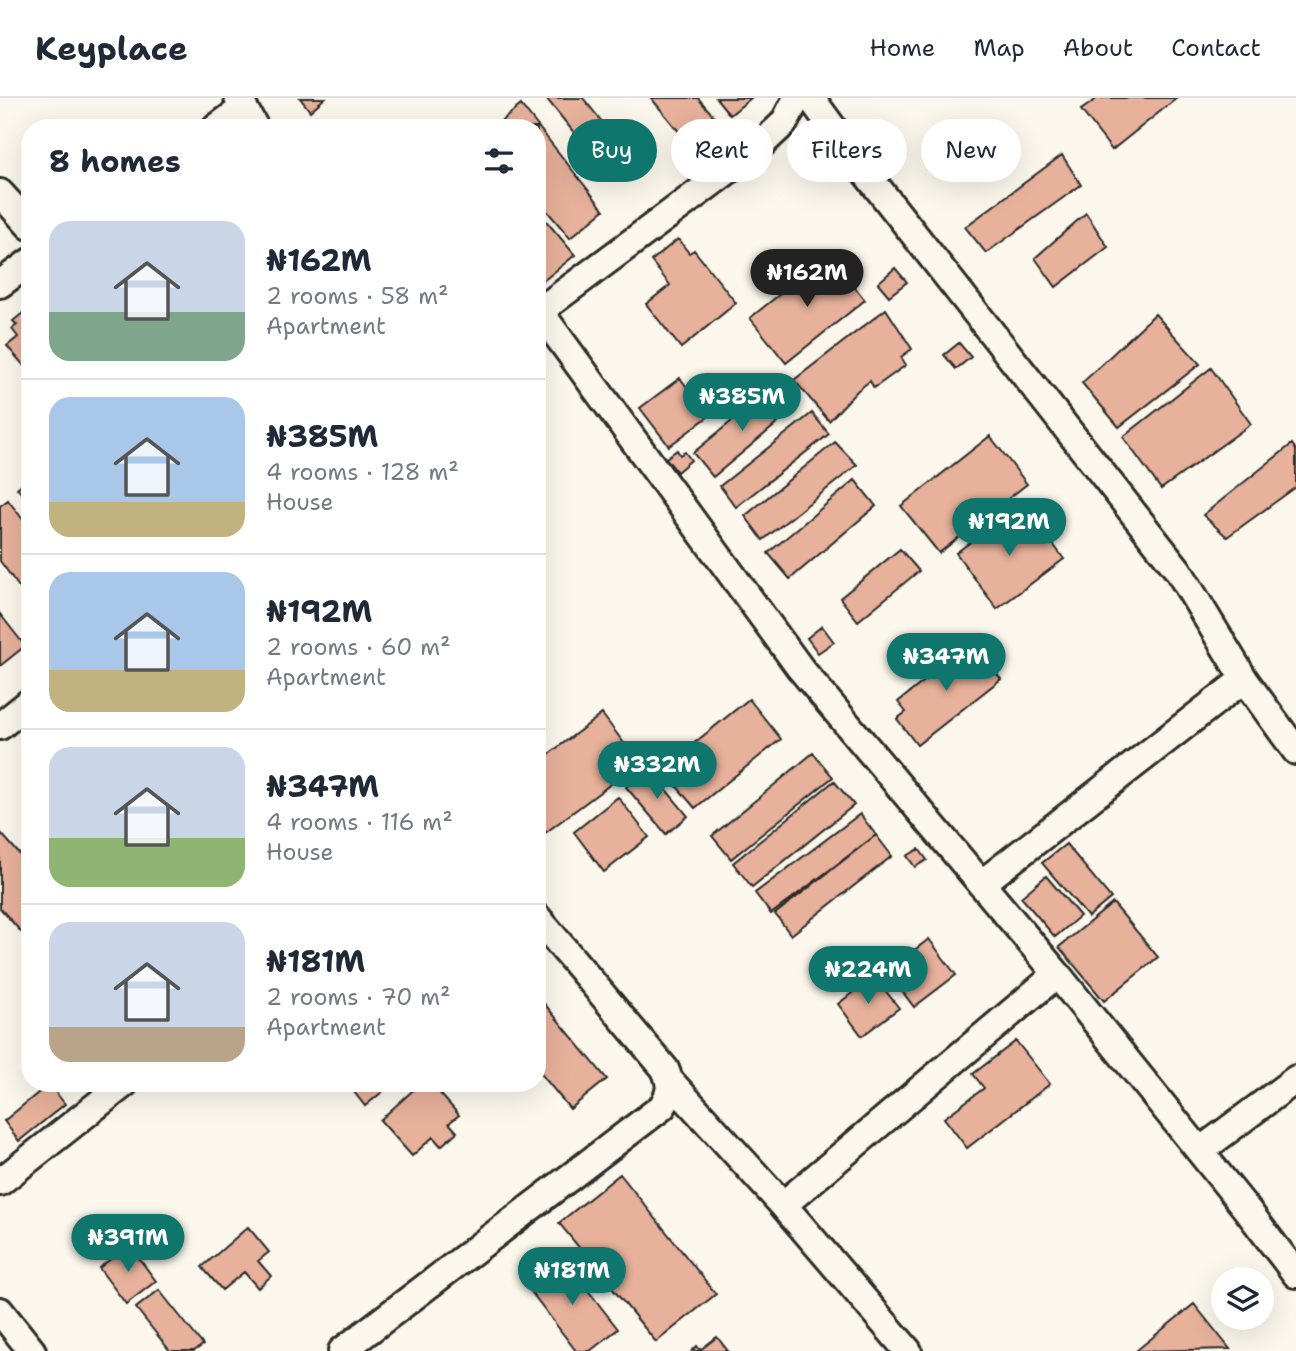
<!DOCTYPE html>
<meta charset="utf-8">
<style>
body{margin:0;font-family:"Shantell Sans",sans-serif;background:#f6f6f7;color:#1f2937;height:100vh;display:flex;flex-direction:column;font-size:26px;white-space:nowrap}
*{box-sizing:border-box;margin:0}
p{font-size:23px;color:#747a83}
.icon{flex:none;width:38px;height:38px;fill:none;stroke:currentColor;stroke-width:2;stroke-linecap:round;stroke-linejoin:round}
.map{position:relative;flex:1;overflow:hidden}
.panel{position:absolute;left:21px;top:21px;width:525px;height:973px;display:flex;flex-direction:column;background:#fff;border-radius:28px;box-shadow:0 7px 28px #0002}
.panel>*{flex:none}
.hud{position:absolute;left:567px;top:21px;width:623px;height:63px;display:flex;gap:14px}
.fabs{position:absolute;left:1211px;top:1169px;display:grid;gap:14px}
.fabs a{display:grid;place-items:center;width:63px;height:63px;border-radius:50%;background:#fff;box-shadow:0 7px 28px #0002;font-size:35px}
.price{position:absolute;translate:-50% -60px;padding:0 16px;border-radius:24px;background:#0f766e;color:#fff;font-size:23px;line-height:46px;filter:drop-shadow(0 2px 4px #0008)}
.price::after{content:'';position:absolute;left:50%;top:42px;width:21px;height:16px;margin-left:-10px;background:inherit;clip-path:polygon(0 0,100% 0,50% 100%)}
.price.active{background:#222;color:#fff}
ul{padding:0;list-style:none}
li{display:flex;align-items:center;gap:21px;height:175px;padding:0 28px}
li+li{border-top:2px solid #e0e1e3}
li span{display:grid;place-items:center;flex:none;width:196px;height:140px;border-radius:21px;color:#555}
li>.icon{margin-inline-start:auto}
span .icon{width:84px;height:84px;fill:#fffc;stroke-width:1}
li b{font-size:30px}
h2{display:flex;justify-content:space-between;align-items:center;height:84px;padding:0 28px;font-size:30px}
.chip{padding:0 24px;border-radius:32px;background:#fff;box-shadow:0 7px 28px #0002;font-size:24px;line-height:63px}
.chip.active{background:#0f766e;color:#fff}
header{display:flex;align-items:center;gap:42px;box-sizing:border-box;height:98px;padding:0 35px;background:#fff;border-bottom:2px solid #e0e1e3}
header strong{font-size:33px}
nav{display:flex;gap:38px;margin-inline-start:auto;font-size:24px}
.map>svg:first-child{display:block}
.building{fill:#e7b19b;stroke:#2b2b2b;stroke-width:2}
.lines{fill:none;stroke-linecap:round;stroke-linejoin:round}
.minor-casing{stroke:#2b2b2b;stroke-width:32}
.minor{stroke:#fbf7ec;stroke-width:26}
</style>
<header>
<strong>Keyplace</strong>
<nav><a>Home</a><a>Map</a><a>About</a><a>Contact</a></nav>
</header>
<div class="map">
<svg width="1296" height="1253" viewBox="0 0 1296 1253">
<rect width="100%" height="100%" fill="#fbf7ec"/>
<filter id="ink" filterUnits="userSpaceOnUse"><feTurbulence type="fractalNoise" baseFrequency=".0143" numOctaves="2"/><feDisplacementMap in="SourceGraphic" scale="14" xChannelSelector="R" yChannelSelector="G"/><feConvolveMatrix kernelMatrix="1 2 1 2 8 2 1 2 1" color-interpolation-filters="sRGB"/></filter>
<g filter="url(#ink)">
<path class="building" d="M300,0H325L310,13Z
M546,0H583L631,60L609,78Z
M651,0H698L718,23L690,47Z
M716,0H751L730,17Z
M1098,0H1177L1112,52L1081,12Z
M521,7L604,112L570,140L537,101V30H493Z
M1062,57L1081,87L986,155L965,129Z
M537,112L575,157L537,188Z
M1086,115L1108,149L1056,189L1035,160Z
M678,141L689,155L694,152L736,205L681,250L646,206L670,187L651,163Z
M829,157L865,202L786,265L750,220Z
M895,170L907,184L889,198L878,185Z
M30,209V275L7,248L18,239L12,231L17,227L13,223Z
M886,211L912,251L901,259L906,267L874,290L870,283L858,292L829,323L794,282Z
M1155,216L1200,266L1119,329L1082,285Z
M959,245L971,259L956,271L944,257Z
M1211,270L1251,326L1161,391L1123,339Z
M680,280L709,318L669,348L640,310Z
M772,290L791,314L713,379L693,355Z
M812,315L829,336L736,409L720,388Z
M990,338L1027,386L939,455L901,408Z
M835,344L857,367L763,442L745,418Z
M1292,346L1296,352V389L1227,439L1203,417Z
M677,352L680,357L685,354L691,362L677,374L666,360Z
M30,379V405L17,390Z
M855,382L876,408L790,481L768,455Z
M8,402L30,431V504L0,463V408Z
M1010,414L1024,433L1036,423L1064,461L997,511L956,455Z
M900,451L919,473L858,523L840,500Z
M0,516L25,548L0,568Z
M822,528L834,544L818,555L807,540Z
M972,545L1001,581L917,647L897,621L906,614L898,604Z
M749,601L781,641L695,710L662,671Z
M602,616L639,665L537,741V665Z
M813,655L833,679L731,761L712,738Z
M648,670L688,718L666,736L626,689Z
M834,683L854,707L752,789L733,765Z
M618,699L649,739L604,774L574,734Z
M860,716L876,737L771,816L755,795Z
M0,734L30,768V830L23,836L0,810Z
M876,737L892,758L791,837L775,816Z
M1066,746L1111,800L1088,819L1042,765Z
M919,751L927,762L915,769L907,758Z
M1046,778L1080,818L1055,839L1021,799Z
M1113,805L1158,859L1104,903L1059,849Z
M929,841L956,877L914,909L887,873Z
M874,878L899,910L862,938L838,906Z
M537,897L607,981L570,1011L537,971Z
M1016,943L1050,986L967,1050L944,1020L984,990L973,976Z
M347,985H393L365,1008Z
M421,985H431L459,1017L449,1025L457,1034L441,1048L433,1039L412,1058L380,1022Z
M49,986L65,1006L19,1043L4,1023Z
M620,1076L716,1196L656,1244L559,1125Z
M248,1129L269,1154L258,1163L271,1178L258,1190L244,1174L222,1192L202,1169Z
M129,1147L156,1183L126,1206L99,1170Z
M562,1159L618,1231L590,1253H576L526,1187Z
M159,1192L203,1247L194,1253H170L136,1210Z
M1194,1206L1230,1251L1138,1253L1137,1252Z
M717,1239L728,1253H692L697,1248L700,1252Z"/>
<g class="lines">
<defs>
<path id="minor" d="M238,0L255,30
M811,0L862,70L1178,472L1244,581L1296,653
M216,30L242,11
M0,95L30,128
M0,186L30,164
M540,214L800,570L1057,876
M537,215L754,53L784,25L797,0
M0,628L30,604
M981,786L1244,581
M671,984L783,1107L908,1253
M1200,1053L1296,981
M0,1084L125,985
M783,1107L1057,876L1248,1113L1296,1176
M0,1213L32,1253
M342,1253L662,1009C671,995 672,987 665,971L537,819"/>
</defs>
<use href="#minor" class="minor-casing"/>
<use href="#minor" class="minor"/>
</g>
</g>
</svg>
<div class="fabs">
<a><svg class="icon" aria-label="layers" viewBox="0 0 24 24"><path d="M12 4l9 5-9 5-9-5zM3 14l9 5 9-5"/></svg></a>
</div>
<b class="price active" style="left:807px;top:211px">₦162M</b>
<b class="price" style="left:742px;top:335px">₦385M</b>
<b class="price" style="left:1009px;top:460px">₦192M</b>
<b class="price" style="left:946px;top:595px">₦347M</b>
<b class="price" style="left:657px;top:703px">₦332M</b>
<b class="price" style="left:868px;top:908px">₦224M</b>
<b class="price" style="left:128px;top:1176px">₦391M</b>
<b class="price" style="left:572px;top:1209px">₦181M</b>
<div class="hud">
<a class="chip active">Buy</a>
<a class="chip">Rent</a>
<a class="chip">Filters</a>
<a class="chip">New</a>
</div>
<section class="panel">
<h2>8 homes<svg class="icon" aria-label="filters" viewBox="0 0 24 24"><path d="M4 7h16M4 17h16"/><circle cx="9" cy="7" r="2"/><circle cx="15" cy="17" r="2"/></svg></h2>
<ul>
<li><span style="background:linear-gradient(#c9d6e8 65%,#7fa58c 0)"><svg class="icon" aria-label="home" viewBox="0 0 24 24"><path d="M3 11l9-7 9 7M6 9v11h12V9"/></svg></span><div><b>₦162M</b><p>2 rooms · 58 m²</p><p>Apartment</p></div></li>
<li><span style="background:linear-gradient(#a9c7e8 75%,#c2b280 0)"><svg class="icon" aria-label="home" viewBox="0 0 24 24"><path d="M3 11l9-7 9 7M6 9v11h12V9"/></svg></span><div><b>₦385M</b><p>4 rooms · 128 m²</p><p>House</p></div></li>
<li><span style="background:linear-gradient(#a9c7e8 70%,#c2b280 0)"><svg class="icon" aria-label="home" viewBox="0 0 24 24"><path d="M3 11l9-7 9 7M6 9v11h12V9"/></svg></span><div><b>₦192M</b><p>2 rooms · 60 m²</p><p>Apartment</p></div></li>
<li><span style="background:linear-gradient(#c9d6e8 65%,#8fb573 0)"><svg class="icon" aria-label="home" viewBox="0 0 24 24"><path d="M3 11l9-7 9 7M6 9v11h12V9"/></svg></span><div><b>₦347M</b><p>4 rooms · 116 m²</p><p>House</p></div></li>
<li><span style="background:linear-gradient(#c9d6e8 75%,#b9a48a 0)"><svg class="icon" aria-label="home" viewBox="0 0 24 24"><path d="M3 11l9-7 9 7M6 9v11h12V9"/></svg></span><div><b>₦181M</b><p>2 rooms · 70 m²</p><p>Apartment</p></div></li>
</ul>
</section>
</div>
